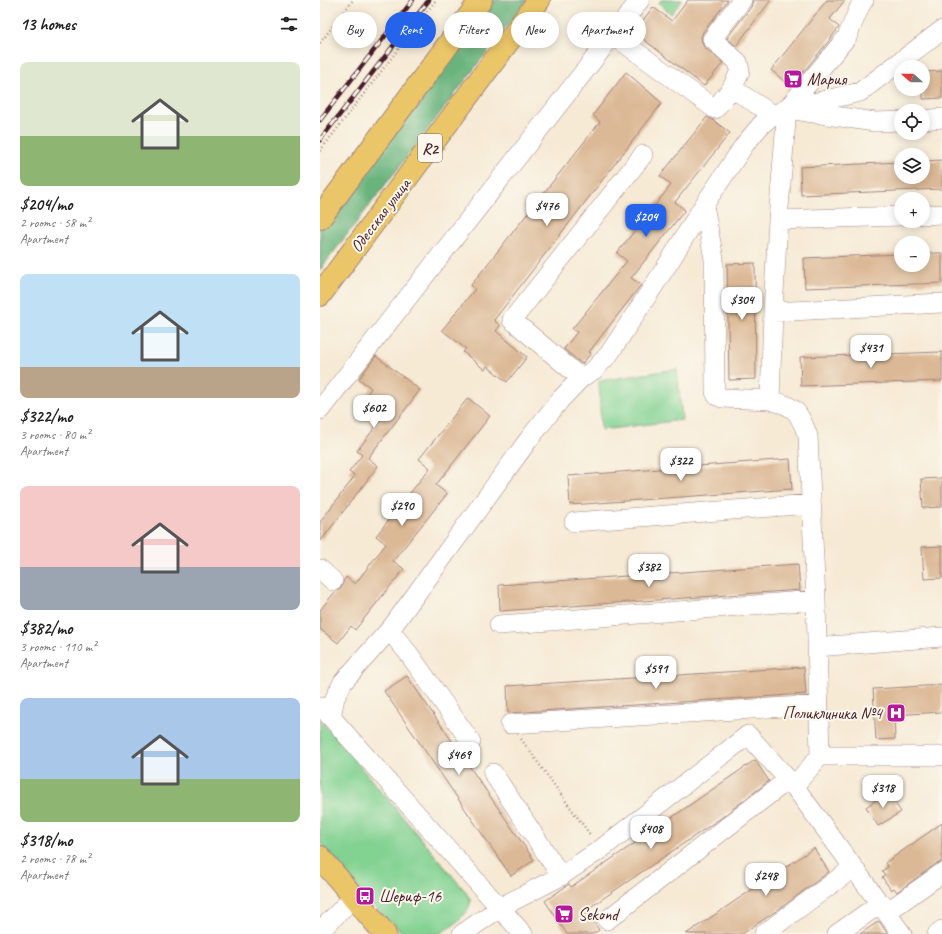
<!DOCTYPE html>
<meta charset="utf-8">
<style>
body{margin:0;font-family:Caveat,sans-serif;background:#f2f2f2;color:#222;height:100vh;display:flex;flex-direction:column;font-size:15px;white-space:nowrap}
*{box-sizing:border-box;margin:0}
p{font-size:13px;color:#767676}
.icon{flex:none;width:22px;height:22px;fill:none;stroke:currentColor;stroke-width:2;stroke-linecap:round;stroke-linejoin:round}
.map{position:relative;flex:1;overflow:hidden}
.drawer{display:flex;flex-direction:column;background:#fff;width:320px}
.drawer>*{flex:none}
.hud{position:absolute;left:12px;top:12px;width:380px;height:36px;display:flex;gap:8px}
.needle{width:26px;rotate:291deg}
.controls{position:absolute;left:574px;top:60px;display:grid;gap:8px}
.controls a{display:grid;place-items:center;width:36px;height:36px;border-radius:50%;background:#fff;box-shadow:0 2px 10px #0003;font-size:20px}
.price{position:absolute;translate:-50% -34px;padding:0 9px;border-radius:8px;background:#fff;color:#222;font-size:13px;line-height:26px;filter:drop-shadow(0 1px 2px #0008)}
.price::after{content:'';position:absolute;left:50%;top:24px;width:12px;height:9px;margin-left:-6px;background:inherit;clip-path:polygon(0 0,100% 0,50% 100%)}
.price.active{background:#2563eb;color:#fff}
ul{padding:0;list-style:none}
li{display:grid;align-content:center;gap:8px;height:212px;padding:0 20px}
li span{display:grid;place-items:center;height:124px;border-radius:8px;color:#555}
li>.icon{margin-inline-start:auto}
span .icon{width:72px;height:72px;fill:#fffc;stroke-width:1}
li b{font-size:17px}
h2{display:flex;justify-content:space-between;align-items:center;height:48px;padding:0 20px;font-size:17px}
.chip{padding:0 14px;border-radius:18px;background:#fff;box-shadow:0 2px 10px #0003;font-size:14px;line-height:36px}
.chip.active{background:#2563eb;color:#fff}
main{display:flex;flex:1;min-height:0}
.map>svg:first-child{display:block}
.green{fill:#82d292;stroke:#66785e}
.forest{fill:#69b47c;stroke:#5a6a54}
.building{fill:#dcb996}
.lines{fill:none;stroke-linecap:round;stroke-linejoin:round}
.minor-casing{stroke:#a08480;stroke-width:20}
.major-casing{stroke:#a08480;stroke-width:24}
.path{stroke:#a08480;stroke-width:2.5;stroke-dasharray:1 3;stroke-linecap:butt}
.minor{stroke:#fff;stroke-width:19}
.major{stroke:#ebc669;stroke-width:22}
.rail-casing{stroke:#4a1f2b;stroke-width:4.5}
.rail{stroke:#fbf7ec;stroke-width:3;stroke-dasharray:9;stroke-linecap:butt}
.labels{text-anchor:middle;stroke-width:4;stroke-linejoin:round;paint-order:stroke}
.shield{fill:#fbf7ec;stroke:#7f6065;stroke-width:1}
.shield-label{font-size:16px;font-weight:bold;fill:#4a1f2b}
.poi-label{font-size:17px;fill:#4a1f2b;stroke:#fbf7ec;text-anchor:start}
.street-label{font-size:17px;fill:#4a1f2b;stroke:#fbf7ec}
</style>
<main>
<section class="drawer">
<h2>13 homes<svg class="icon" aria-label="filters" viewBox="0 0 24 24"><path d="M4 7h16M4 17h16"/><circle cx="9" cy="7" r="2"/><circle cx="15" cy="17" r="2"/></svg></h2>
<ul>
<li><span style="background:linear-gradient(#dfe7d0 60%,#8fb573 0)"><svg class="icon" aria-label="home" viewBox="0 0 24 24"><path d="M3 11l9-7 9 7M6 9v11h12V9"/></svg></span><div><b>$204/mo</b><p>2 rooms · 58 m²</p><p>Apartment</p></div></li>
<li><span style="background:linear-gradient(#bfe0f5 75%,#b9a48a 0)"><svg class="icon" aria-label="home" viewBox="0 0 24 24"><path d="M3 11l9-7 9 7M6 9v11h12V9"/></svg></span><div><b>$322/mo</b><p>3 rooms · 80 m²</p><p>Apartment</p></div></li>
<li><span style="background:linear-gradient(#f6c9c9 65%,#9aa5b1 0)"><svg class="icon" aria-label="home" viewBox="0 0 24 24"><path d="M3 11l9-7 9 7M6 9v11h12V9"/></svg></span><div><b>$382/mo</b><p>3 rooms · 110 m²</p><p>Apartment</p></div></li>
<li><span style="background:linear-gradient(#a9c7e8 65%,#8fb573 0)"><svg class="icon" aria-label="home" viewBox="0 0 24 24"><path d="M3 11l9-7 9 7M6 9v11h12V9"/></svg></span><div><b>$318/mo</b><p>2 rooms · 78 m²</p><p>Apartment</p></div></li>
</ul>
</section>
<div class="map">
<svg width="622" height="934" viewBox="0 0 622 934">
<rect width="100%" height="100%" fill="#fbf7ec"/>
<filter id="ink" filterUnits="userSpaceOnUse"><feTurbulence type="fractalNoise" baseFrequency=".025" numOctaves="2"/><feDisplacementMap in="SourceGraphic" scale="8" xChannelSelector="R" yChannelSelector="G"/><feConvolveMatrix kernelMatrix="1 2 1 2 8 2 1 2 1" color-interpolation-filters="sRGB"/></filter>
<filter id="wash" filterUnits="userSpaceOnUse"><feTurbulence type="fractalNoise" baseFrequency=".012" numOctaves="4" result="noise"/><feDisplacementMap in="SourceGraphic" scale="16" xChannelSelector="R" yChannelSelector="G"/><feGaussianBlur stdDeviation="0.9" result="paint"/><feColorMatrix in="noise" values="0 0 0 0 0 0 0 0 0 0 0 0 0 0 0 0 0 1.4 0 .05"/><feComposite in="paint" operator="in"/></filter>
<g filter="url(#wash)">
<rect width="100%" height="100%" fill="#f6ead5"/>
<path class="green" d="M341,0H362L351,14L339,3Z
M357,369L362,420L281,430L279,381Z
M0,719L145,891L151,901L147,912L135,924L119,934H84L51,904L0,842Z"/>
<path class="forest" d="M174,0H207L0,270V227Z"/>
<g id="blocks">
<path class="building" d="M368,0H408L383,32L381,37L382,42L384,47L403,63L384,86L314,32L333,7L352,21Z
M433,0H451L416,46L407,38L431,7Z
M507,0H525L510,19L519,27L508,42L471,87L451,70Z
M622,71V98L603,99V72Z
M306,72L342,103L174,320L180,326L176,331L207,357L187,382L167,366L165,370L143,352L146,349L122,330L155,289L151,285L280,122L273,115Z
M387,117L393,120L410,133L355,202L365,210L311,278L321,285L269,352L271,353L262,364L244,349L257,332L252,329L307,261L297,253L351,185L340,176Z
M622,160V189L481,195L480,167L581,162V177H603V161Z
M603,253H622V283L485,288L484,258L581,254V265H603Z
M435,263L436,379L409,380L407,264Z
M622,352V381L481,386L480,357Z
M56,356L100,390L48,458L58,466L0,542V522L35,476L29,472L42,455L37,451L65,414L45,398L51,388L39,379Z
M148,398L170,416L116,485L127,494L73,561L84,569L35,630L31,626L18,643L0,629V610L15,592L21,588L24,580L26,577L35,584L66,544L56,536L110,468L99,459Z
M470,459L472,489L250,505L248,476Z
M622,478V507L603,508L601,479Z
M622,546V578L604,579L602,547Z
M478,564L480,590L180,611L179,585Z
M484,667L486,694L188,713L187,686Z
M87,676L214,860L191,876L64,691Z
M622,685V712L574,715L575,739L556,740L553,689Z
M435,760L449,781L401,818L266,910L279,930L273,934H247L225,901L249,884L251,887Z
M568,792L581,812L558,826L546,807Z
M622,823V862L616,864L577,892L574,888L571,890L562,877L565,875L562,871L568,867L565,863Z
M494,848L509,872L462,907L422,934H366Z
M559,921L568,934H540Z"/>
</g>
</g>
<g filter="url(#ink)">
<use href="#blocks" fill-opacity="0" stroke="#a08480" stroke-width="1"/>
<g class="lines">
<defs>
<path id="minor" d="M293,35L395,109L412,88L420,71L418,62L392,39L422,0
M412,88L453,115
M476,107L540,92L622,30
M603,120L622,118
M384,205L394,259L395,392L397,396L402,398L450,400
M603,215L622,214
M458,220L581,216
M453,312L622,303
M261,378L192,320L323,155
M0,410L320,0
M254,522L491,504
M0,569L13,581
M179,625L496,600
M70,631L89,654L151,742
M497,647L622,637
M2,707L203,934
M11,717L15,698L23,682L72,627L209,439L240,400L261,378L274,370L289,354L348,264L384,205L425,144L441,125L453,115L467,109L527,37L540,6L544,0
M190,724L499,705
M500,756H622
M173,773L241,876
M474,786L500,756L496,600L488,436C478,411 477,407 450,400L453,312L458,220L467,109L555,122L581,121
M567,912L622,873
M287,920L469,779
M0,931L34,897
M142,934L181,907L241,876L281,849L428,735L474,786L582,934
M444,934L533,868
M517,934L561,903
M617,934L622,930"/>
<path id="major" d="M0,218L161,0
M0,295L219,0
M0,857L65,934"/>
</defs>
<use href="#minor" class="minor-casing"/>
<use href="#major" class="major-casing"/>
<path class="path" d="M0,43L33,0
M0,151L116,0
M201,739L271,836"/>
<use href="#minor" class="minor"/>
<use href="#major" class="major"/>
<defs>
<path id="rail" d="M0,120L93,0
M0,140L109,0"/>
</defs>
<use href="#rail" class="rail-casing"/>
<use href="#rail" class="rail"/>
</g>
</g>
<defs>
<symbol id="supermarket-square" viewBox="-11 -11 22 22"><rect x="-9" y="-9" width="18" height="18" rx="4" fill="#b5179e" stroke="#fbf7ec"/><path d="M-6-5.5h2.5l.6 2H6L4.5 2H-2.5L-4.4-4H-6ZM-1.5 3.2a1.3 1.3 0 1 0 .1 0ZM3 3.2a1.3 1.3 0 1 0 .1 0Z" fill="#fff"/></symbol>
<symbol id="hospital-square" viewBox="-11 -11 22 22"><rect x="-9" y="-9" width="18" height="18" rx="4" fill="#b5179e" stroke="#fbf7ec"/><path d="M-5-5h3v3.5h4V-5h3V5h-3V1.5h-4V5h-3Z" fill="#fff"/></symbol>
<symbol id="bus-square" viewBox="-11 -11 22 22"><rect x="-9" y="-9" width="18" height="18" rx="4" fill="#b5179e" stroke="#fbf7ec"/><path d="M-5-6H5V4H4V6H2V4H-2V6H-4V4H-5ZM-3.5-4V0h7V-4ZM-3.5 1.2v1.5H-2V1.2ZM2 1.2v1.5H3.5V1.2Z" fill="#fff"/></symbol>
</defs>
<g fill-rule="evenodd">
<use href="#supermarket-square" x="462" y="68" width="22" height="22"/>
<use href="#hospital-square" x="565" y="702" width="22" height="22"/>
<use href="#bus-square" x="34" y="885" width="22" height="22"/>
<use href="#supermarket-square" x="233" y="903" width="22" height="22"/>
</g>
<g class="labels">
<rect class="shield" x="98" y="134" width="24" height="28" rx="3"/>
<g class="shield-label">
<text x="110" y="154">R2</text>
</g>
<g class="poi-label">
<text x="487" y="85">Мария</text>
<text x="562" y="719" text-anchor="end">Поликлиника №4</text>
<text x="59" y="902">Шериф-16</text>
<text x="258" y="920">Sekond</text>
</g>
<g class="street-label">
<text transform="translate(60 215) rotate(-53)" y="6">Одесская улица</text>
</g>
</g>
</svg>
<div class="controls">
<a><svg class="needle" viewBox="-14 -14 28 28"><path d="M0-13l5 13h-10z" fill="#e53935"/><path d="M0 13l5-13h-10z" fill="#767676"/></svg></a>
<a><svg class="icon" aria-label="locate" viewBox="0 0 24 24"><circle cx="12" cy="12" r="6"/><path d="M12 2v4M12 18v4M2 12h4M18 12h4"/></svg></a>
<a><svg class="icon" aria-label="layers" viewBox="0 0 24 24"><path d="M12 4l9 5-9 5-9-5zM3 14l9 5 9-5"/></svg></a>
<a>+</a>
<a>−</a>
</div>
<b class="price" style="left:227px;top:227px">$476</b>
<b class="price active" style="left:326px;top:238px">$204</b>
<b class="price" style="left:422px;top:321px">$304</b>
<b class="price" style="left:551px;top:369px">$431</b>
<b class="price" style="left:54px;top:429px">$602</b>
<b class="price" style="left:361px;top:482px">$322</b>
<b class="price" style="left:82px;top:527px">$290</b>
<b class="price" style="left:329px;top:588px">$382</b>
<b class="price" style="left:336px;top:690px">$591</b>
<b class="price" style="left:139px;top:776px">$469</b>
<b class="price" style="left:563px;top:809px">$318</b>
<b class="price" style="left:331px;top:850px">$408</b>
<b class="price" style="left:446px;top:897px">$248</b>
<div class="hud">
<a class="chip">Buy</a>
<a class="chip active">Rent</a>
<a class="chip">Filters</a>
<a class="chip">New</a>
<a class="chip">Apartment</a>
</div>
</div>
</main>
